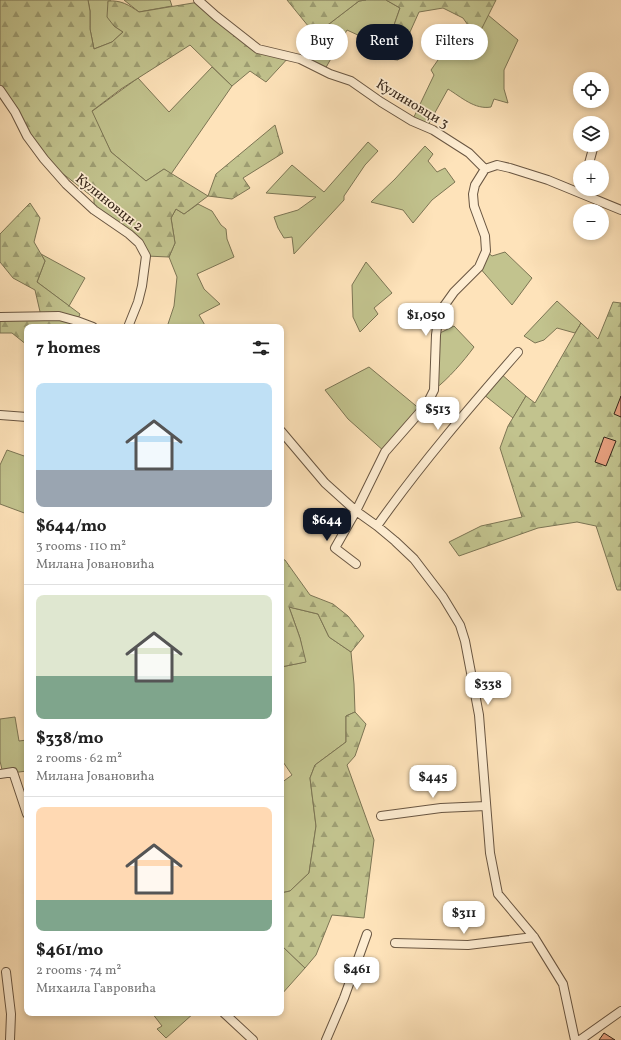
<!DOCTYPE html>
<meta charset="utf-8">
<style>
body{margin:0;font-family:Vollkorn,serif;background:#f6f6f6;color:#222;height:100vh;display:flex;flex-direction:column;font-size:15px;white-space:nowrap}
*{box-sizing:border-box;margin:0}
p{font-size:13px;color:#767676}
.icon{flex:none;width:22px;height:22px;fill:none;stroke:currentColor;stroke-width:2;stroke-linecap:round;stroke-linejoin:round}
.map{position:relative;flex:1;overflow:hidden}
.drawer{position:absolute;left:24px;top:324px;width:260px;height:692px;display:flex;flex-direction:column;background:#fff;border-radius:8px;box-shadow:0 2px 6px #0003}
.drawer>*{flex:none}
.top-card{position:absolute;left:296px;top:24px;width:265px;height:36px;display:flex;gap:8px}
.controls{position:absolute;left:573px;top:72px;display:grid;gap:8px}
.controls a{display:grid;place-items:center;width:36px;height:36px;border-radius:50%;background:#fff;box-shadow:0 2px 6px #0003;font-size:20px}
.price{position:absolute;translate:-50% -34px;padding:0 9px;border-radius:8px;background:#fff;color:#222;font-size:13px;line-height:26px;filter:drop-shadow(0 1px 2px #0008)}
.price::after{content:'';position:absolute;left:50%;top:24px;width:12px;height:9px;margin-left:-6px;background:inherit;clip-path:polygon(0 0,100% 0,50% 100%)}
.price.selected{background:#111827;color:#fff}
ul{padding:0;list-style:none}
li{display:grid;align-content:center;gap:8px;height:212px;padding:0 12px}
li+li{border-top:1px solid #e0e0e0}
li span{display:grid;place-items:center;height:124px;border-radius:8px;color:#555}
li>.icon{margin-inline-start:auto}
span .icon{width:72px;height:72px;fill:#fffc;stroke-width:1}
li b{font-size:17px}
h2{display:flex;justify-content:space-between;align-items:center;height:48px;padding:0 12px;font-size:17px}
.tag{padding:0 14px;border-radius:18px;background:#fff;box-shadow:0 2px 6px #0003;font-size:14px;line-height:36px}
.tag.selected{background:#111827;color:#fff}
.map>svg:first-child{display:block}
.grass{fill:#c2c38e;stroke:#7c7554}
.forest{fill:url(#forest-firs);stroke:#7c7554}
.building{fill:#e8a180;stroke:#37271a}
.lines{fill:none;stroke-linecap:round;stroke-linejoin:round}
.minor-casing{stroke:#695642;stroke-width:10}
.minor{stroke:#feedd2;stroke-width:8}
.labels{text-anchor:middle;stroke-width:3.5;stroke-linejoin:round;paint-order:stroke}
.street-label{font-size:14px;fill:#37271a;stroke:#feedd2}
</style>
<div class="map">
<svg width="621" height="1040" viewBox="0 0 621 1040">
<defs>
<pattern id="forest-firs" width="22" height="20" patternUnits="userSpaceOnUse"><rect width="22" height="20" fill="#c2c38e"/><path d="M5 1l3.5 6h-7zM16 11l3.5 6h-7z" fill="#9e9e73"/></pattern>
</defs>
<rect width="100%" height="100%" fill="#fee3ba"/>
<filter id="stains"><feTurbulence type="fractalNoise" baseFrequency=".005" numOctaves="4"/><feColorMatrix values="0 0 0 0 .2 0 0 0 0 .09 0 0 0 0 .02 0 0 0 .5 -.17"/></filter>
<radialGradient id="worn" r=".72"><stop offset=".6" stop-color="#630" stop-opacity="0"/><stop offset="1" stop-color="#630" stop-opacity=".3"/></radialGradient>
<path class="grass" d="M88,0H111L108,2L114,26L123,32L112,42L94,49L90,29V11Z
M124,0H170L172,6L139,12Z
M366,0H386L400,8L386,48L347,30L324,71L300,59L313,32L329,24L359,1Z
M488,15L518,40L504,70V89L508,103L494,99L491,107C475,110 461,97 448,89L427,127L412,121L434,75L431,70L454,37L471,47Z
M212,67L232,86L171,174L164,169L146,181L111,152L91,112L138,78L169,112Z
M368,142L378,151L365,165L344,196V200L294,254L292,237L284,238L278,228L274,217L298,210L316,197L266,193L292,165L324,192Z
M425,146L433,154L428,161L437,172L445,168L455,182L432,200L413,223L403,210L371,202L395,179Z
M198,204L212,211L221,225L226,229L227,239L234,257L197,274L204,289L220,304L199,315L206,327H167L174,306L177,277L169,257L175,243L171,218L176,209L184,214Z
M486,251L492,256L505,252L532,278L512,305L479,267Z
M41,254L85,278L69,306L37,282L45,261Z
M366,262L392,293L374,308L378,314L360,332L353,317L352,285Z
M557,301L581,323L575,333L557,328L544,340L535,343L524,336Z
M454,326L474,347C463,362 449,378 434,390L436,335Z
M369,367L421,410L385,452L348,419L325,390Z
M500,373L526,396L513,418L483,394Z
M7,450L27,457V514L0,504V465Z
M289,607L318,614L329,637L351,652L354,684L355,712L346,716V742L315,765L310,778L316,826L309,873L290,891L281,893V783L292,775L281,759V667L305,662L300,638Z
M15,717L19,741L27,740V771L3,774L0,761V719Z
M281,945L305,968L281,995Z
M152,1013H194L166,1038L157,1029L162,1026Z"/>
<path class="forest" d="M0,0H88L90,11V29L94,49L112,42L123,32L114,26L107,17L108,1C121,0 129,5 139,12L199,2L258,49L290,56L266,82L250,71L232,86L190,45L121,89L92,111L111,152L146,181L164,169L208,196L216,174L275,125L283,153L243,178L250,188L232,199L208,196L184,214L176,209L171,218L175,243L169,257L146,256L139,243L94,210V198L44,159L0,90Z
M287,0H366L359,1L329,24L313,32Z
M386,0H496L477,38L463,18L443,8L419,12L410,32L406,49L398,60L389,59L386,48L400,8Z
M30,203L40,218L34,242L45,261L37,282L80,314L77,321L93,327H27V345L12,333H0V317L41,316L35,290L13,278L0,262V234Z
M613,302L621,303V590H617L596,526L577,522L538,528L459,556L449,542L481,526L522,517L500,448L508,426L526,396L535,403L581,323L598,339Z
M281,559L285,560L310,595L333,604L348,616L364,636L351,652L329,637L318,614L289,607L300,638L306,662L281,667Z
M355,712L366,724L355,756L347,765L374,840L364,918L332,915L316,955L305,968L281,945V893L290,891L309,873L316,826L310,778L315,765L346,742V716Z"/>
<path class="building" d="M621,396V417L614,414Z
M604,437L616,441L606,466L595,462Z
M604,1033L615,1040H599Z"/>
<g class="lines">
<defs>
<path id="minor" d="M198,0L216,16L258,49L300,59L330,74L351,81L381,102L412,121L433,130L469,153L485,169
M0,90L15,112L27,136L44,159L66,184L94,210L129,234L139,243L146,256L142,286L138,302L128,327
M588,167L594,145
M485,169L497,165L510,168L548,180L621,210
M0,317L59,316L77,321L93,327
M0,415L27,417
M281,431L325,483L356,511L377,526L395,541L414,559L443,597L460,625L465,641L479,715L490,853L498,894L534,937L563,984L575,1040
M377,526C420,465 469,408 518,352
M356,564L335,548L356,511L385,452L427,404L434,390L436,335L438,320L444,306L454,292L479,267L486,251L485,236L474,206L473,194L475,185L485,169
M0,774L13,772L27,814
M381,816L441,808L486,806
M395,943L468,945L534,937
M6,972L11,1014L10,1040
M224,1013L253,1040
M326,1040L344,998L367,934
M580,1040L621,1011"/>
</defs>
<use href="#minor" class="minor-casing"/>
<use href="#minor" class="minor"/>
</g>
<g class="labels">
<g class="street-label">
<text transform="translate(413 103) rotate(31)" y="5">Кулиновци 3</text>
<text transform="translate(110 202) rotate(39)" y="5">Кулиновци 2</text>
</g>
</g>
<rect width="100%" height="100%" filter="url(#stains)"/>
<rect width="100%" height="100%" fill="url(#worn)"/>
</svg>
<div class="controls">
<a><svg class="icon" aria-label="locate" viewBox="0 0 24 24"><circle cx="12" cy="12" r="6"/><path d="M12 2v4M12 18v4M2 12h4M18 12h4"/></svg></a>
<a><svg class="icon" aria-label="layers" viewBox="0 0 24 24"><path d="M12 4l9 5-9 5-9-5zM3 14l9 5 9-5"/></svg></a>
<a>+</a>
<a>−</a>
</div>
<b class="price" style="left:426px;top:337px">$1,050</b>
<b class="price" style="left:438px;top:431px">$513</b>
<b class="price selected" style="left:327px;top:542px">$644</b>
<b class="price" style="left:488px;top:706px">$338</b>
<b class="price" style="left:433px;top:799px">$445</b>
<b class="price" style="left:464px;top:935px">$311</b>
<b class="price" style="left:357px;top:991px">$461</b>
<div class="top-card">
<a class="tag">Buy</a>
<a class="tag selected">Rent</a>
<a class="tag">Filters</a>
</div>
<section class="drawer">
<h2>7 homes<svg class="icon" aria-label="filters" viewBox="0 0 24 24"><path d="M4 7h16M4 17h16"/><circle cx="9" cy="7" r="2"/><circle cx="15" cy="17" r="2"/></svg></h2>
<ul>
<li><span style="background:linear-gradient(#bfe0f5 70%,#9aa5b1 0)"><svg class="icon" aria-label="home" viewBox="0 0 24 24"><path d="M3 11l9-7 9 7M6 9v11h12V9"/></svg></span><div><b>$644/mo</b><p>3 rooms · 110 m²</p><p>Милана Јовановића</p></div></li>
<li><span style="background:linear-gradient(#dfe7d0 65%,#7fa58c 0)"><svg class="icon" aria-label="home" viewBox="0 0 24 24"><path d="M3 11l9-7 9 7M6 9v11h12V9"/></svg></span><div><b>$338/mo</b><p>2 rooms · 62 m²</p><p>Милана Јовановића</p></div></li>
<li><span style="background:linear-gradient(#ffd9b3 75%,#7fa58c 0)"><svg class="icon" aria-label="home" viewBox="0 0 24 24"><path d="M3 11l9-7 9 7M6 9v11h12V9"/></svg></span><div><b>$461/mo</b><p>2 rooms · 74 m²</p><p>Михаила Гавровића</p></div></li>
</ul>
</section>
</div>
